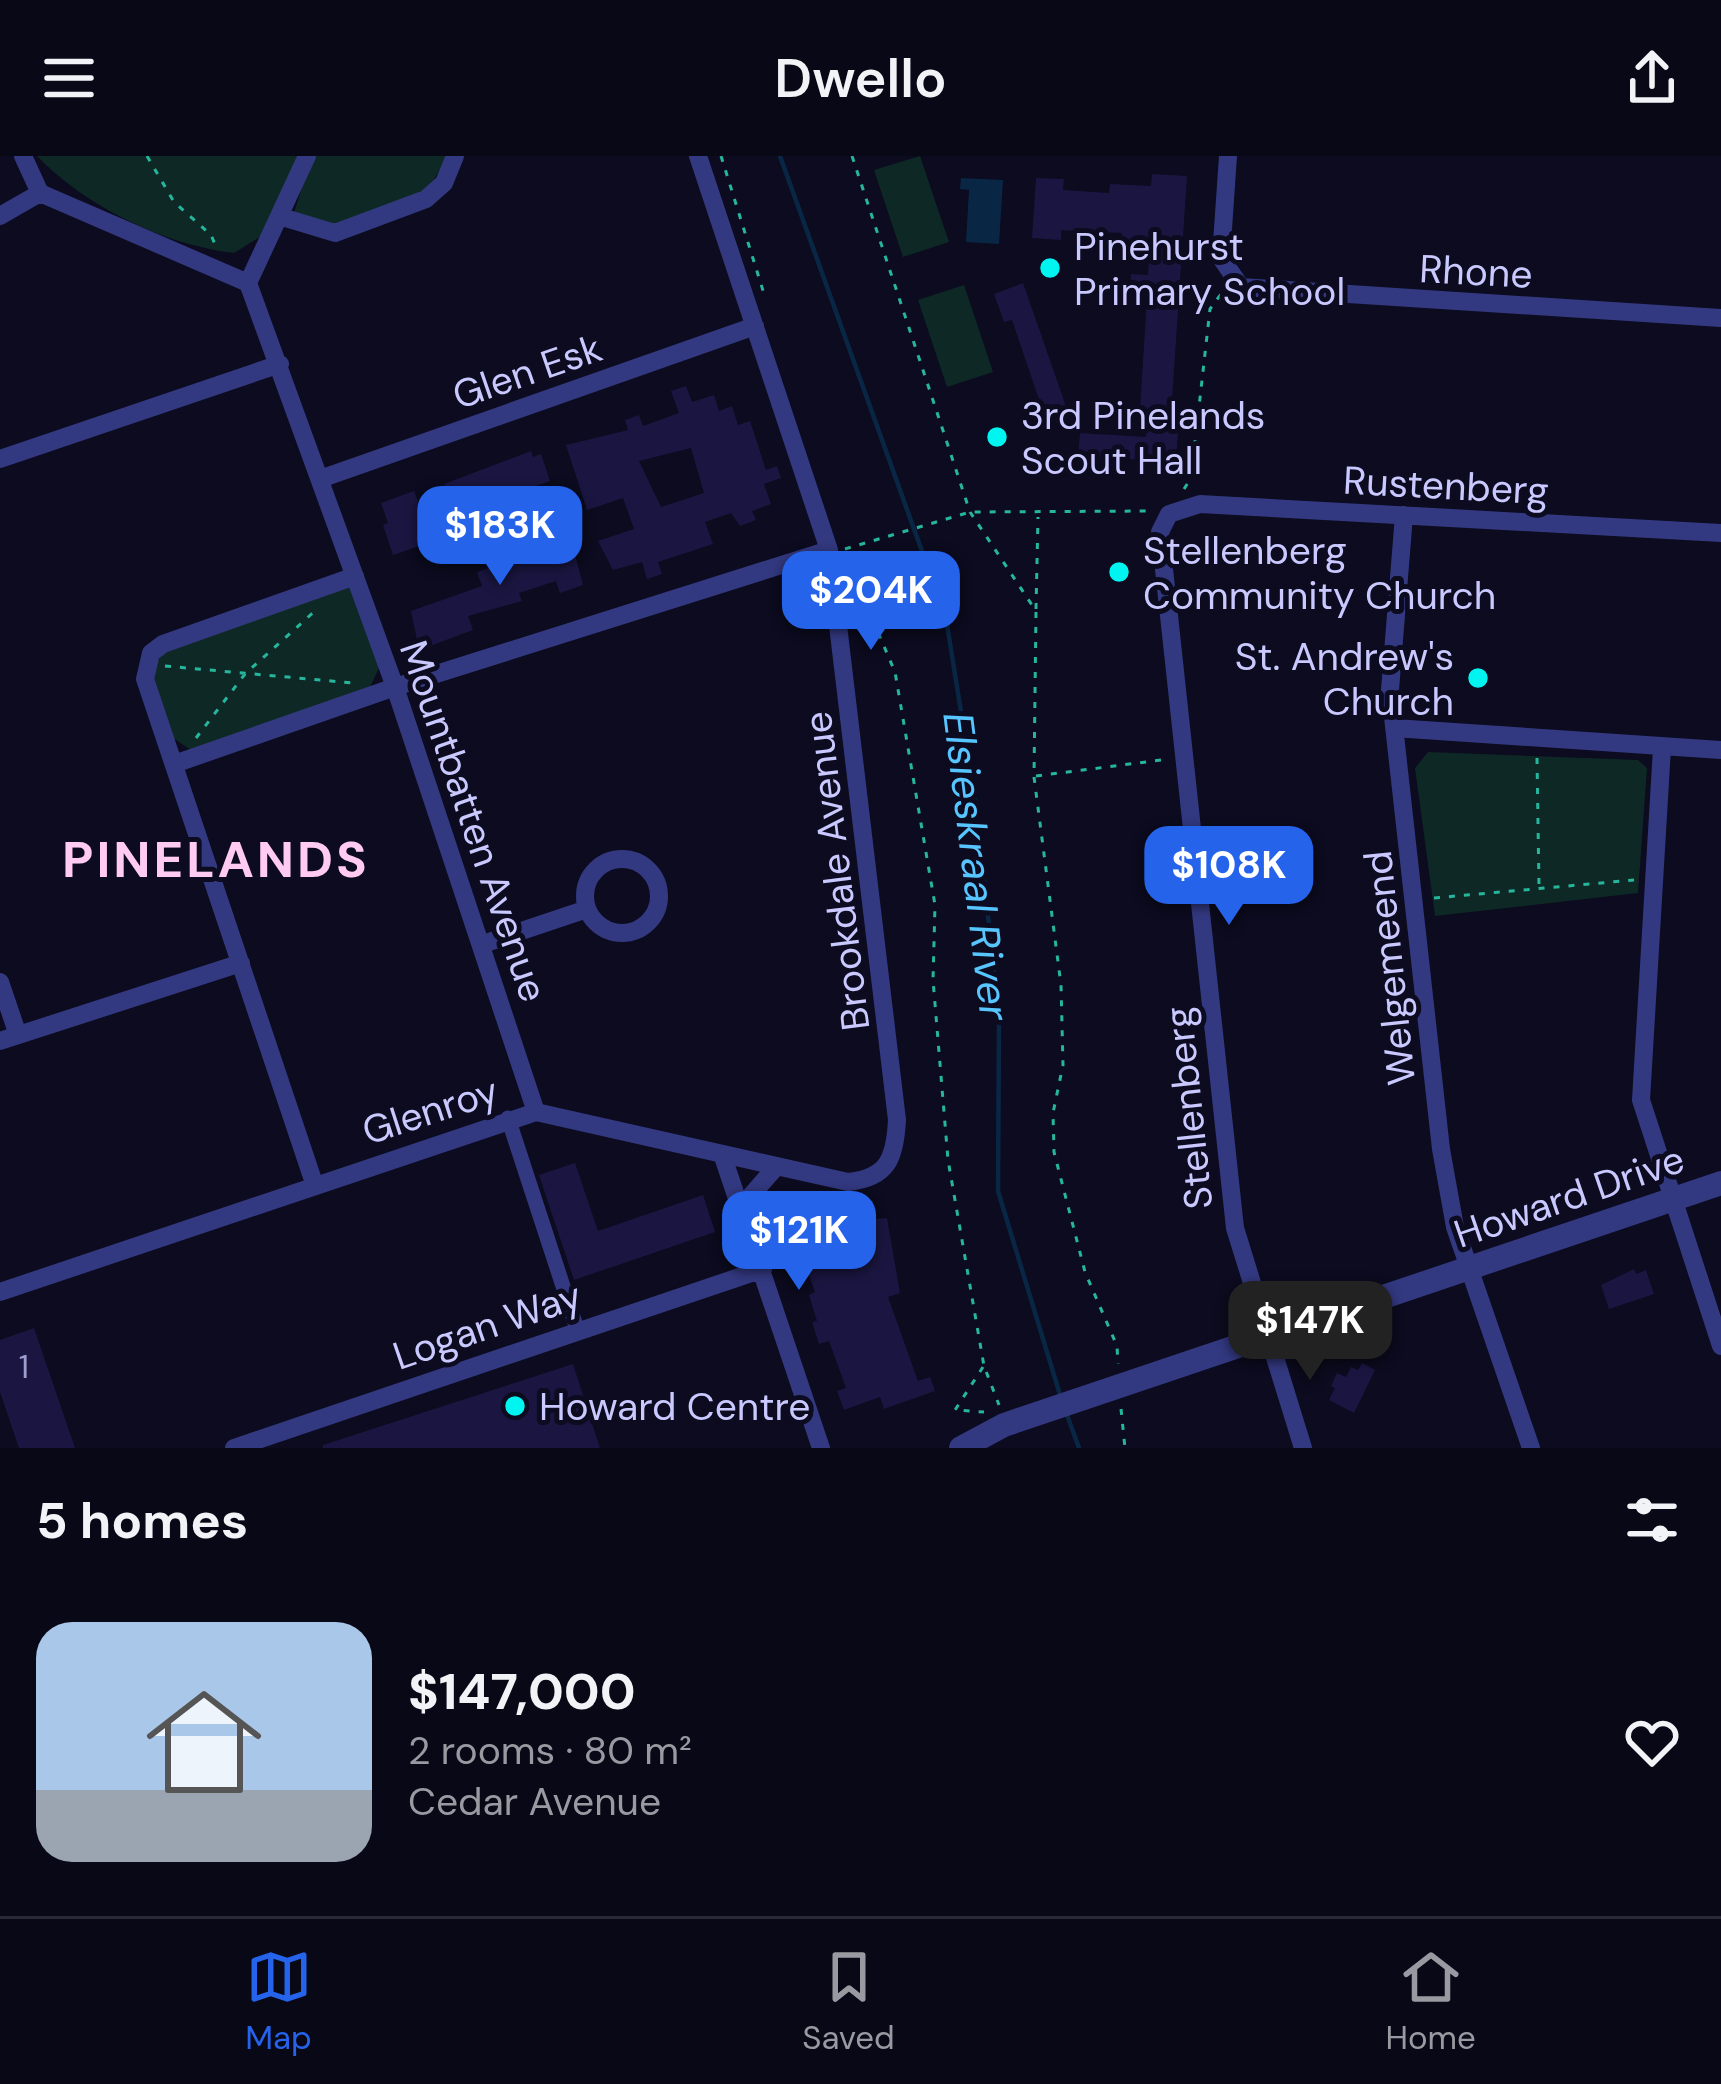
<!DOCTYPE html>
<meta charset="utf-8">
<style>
body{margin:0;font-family:"DM Sans",sans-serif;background:#121120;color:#f1f3f6;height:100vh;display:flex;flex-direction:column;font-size:45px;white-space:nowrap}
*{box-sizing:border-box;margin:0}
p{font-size:39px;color:#999aa1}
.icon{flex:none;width:66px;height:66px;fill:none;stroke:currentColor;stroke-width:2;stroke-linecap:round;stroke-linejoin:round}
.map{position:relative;height:1292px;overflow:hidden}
.side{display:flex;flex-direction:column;background:#090817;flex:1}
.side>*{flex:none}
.price{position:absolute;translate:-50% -102px;padding:0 27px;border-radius:24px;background:#2563eb;color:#fff;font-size:39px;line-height:78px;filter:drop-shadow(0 3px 6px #0008)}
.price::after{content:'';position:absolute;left:50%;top:72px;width:36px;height:27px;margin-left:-18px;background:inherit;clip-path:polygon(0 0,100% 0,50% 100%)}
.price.current{background:#222;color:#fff}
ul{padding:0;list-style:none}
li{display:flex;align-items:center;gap:36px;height:300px;padding:0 36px}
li+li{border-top:3px solid #292936}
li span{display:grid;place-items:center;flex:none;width:336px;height:240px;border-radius:36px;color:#555}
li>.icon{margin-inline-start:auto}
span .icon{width:144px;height:144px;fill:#fffc;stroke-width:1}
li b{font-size:51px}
h2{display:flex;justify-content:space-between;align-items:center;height:144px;padding:0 36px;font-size:51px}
header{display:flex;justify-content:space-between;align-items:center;height:156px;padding:0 36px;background:#090817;font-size:54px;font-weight:600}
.tab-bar{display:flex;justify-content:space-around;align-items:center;height:168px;border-top:3px solid #292936;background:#090817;font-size:33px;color:#999aa1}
.tab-bar a{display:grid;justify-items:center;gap:6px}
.tab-bar .current{color:#2563eb}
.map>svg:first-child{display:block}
.green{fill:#0e2925}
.water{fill:#092745}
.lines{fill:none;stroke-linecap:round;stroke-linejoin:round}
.stream{stroke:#092745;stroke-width:4.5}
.building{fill:#1a1641;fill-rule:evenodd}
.path{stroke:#26b69d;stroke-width:3;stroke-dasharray:6 9;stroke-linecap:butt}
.pedestrian{stroke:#333981;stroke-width:15}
.minor{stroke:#333981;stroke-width:18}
.tertiary{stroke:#333981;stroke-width:24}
.poi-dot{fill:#00f4f0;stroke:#0c0b1f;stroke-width:4.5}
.labels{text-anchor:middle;stroke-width:10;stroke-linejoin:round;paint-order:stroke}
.number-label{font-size:33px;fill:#9d9cd0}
.poi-label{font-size:39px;fill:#c9c9ff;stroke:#0c0b1f;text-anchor:start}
.street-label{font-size:39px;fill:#c9c9ff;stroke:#0c0b1f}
.water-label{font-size:42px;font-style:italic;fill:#57c5ff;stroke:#0c0b1f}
.district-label{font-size:51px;font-weight:bold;letter-spacing:3px;fill:#ffcbf2;stroke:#0c0b1f}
</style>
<header><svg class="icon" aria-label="menu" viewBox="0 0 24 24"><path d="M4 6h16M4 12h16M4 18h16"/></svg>Dwello<svg class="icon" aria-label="share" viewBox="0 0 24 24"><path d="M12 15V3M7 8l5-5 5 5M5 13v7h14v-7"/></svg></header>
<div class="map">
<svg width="1721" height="1292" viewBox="0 0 1721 1292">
<rect width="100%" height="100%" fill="#0c0b1f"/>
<path class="green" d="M37,0H299L263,79L234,97C164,89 85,50 37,0Z
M312,0H448L426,37L334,73L294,57Z
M920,0L949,86L903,101L874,14Z
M964,129L993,216L947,231L918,144Z
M349,430L379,512L369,533L191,594L173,582L151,515L165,493Z
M1428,596L1638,604L1647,612L1638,737L1435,760L1415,612Z"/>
<path class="water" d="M961,22L1003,24L999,88L966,86L969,34L960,33Z"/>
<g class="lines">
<path class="stream" d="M780,0L946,462L977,656L999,865L998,1035L1061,1242
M1067,1259L1079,1292"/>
</g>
<path class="building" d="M1152,18L1187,20L1171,259L1179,260L1176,306L1078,300L1080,277L1146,281L1147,254H1140L1147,142L1130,141L1131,118L1148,119L1150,85L1122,84V77L1061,74V84L1032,82L1036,22L1064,23L1063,34L1109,37L1110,28L1151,30Z
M1023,127L1068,256L1046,264L1012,164L1004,166L994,138Z
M686,230L692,246L714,239L719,255L732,250L738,269L750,265L766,314L777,310L781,322L764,328L771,348L752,355L756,364L740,370L731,357L705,366L713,388L658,406L662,418L647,423L642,406L613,414L598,385L634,373L623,342L587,354L566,289L628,274L625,264L639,259L643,270L679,257L671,235ZM691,292L704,337L661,351L639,305Z
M531,295L533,301L541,298L550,325L522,335L528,350L509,357L502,338L453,354L444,328Z
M414,335L428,370L454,362L460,380L438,388L442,398L427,404L422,389L393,399L383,369L388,367L381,347Z
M569,376L583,429L560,437L556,425L519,437L522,445L468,460L473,474L419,494L411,455L482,430L477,416L503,407L502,396Z
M575,1007L598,1075L703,1039L715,1076L574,1124L539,1019Z
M887,1062L900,1137L888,1141L918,1225L930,1221L935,1235L884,1253L880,1241L844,1254L837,1235L846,1232L829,1185L819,1188L812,1166L817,1165L809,1139L815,1136L800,1095L791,1096L786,1081L789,1070L825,1077L828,1083L851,1079L850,1065Z
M1634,1113L1636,1118L1646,1114L1654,1138L1609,1153L1601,1129Z
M34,1172L75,1292H19L0,1236V1184Z
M1362,1207L1375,1214L1354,1257L1329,1244L1335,1232L1331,1230L1337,1217L1346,1221L1351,1211L1358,1214Z
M573,1208L600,1292H323V1289Z"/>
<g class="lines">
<path class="path" d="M147,0L174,46L211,79L217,93
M721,0L765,141
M852,0L970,356L1036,455L1034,621L1061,829L1063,909L1053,957L1054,996L1085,1116L1117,1190L1118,1208
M1184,333L1191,322L1210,153L1224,134
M845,393L970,356L1153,355
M849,408L895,516L935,749L933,824L948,1004L984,1210L999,1249
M1036,453L1038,361
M165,510L353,527
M196,582L245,518L316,454
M1537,602L1539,731
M1036,620L1169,603
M1434,742L1634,724
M983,1211L955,1254L984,1256
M1121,1253L1125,1292"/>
<path class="pedestrian" d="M508,962L577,1173"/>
<path class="minor" d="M23,0L40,37
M1228,0L1221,102L1241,131L1721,162
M40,37L248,127
M0,60L40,37
M282,61L335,77L426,43L444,27L455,0
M248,127L395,531L536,956
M248,127L307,0
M0,303L280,208
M320,323L755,170
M1404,359L1390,534L1441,993L1455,1071L1531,1292
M1394,572L1721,594
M1662,592L1641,944L1721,1190
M177,607L395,531L829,394
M585 740a37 37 0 1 1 74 0a37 37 0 1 1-74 0Z
M483,788L587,753
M0,826L18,879
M0,885L241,807
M723,1001L821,1292
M314,1027L145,523L151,497L163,488L355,420
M741,1051L775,1012
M0,1136L536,956L848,1026C888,1022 895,1002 897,964L829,394L698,0
M234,1292L763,1113
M1303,1292L1235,1072L1160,376L1169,358L1200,348L1721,377"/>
<path class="tertiary" d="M961,1292L1004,1269L1721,1027"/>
</g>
<g class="poi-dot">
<circle cx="1050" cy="112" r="12"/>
<circle cx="997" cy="281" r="12"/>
<circle cx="1119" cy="416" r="12"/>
<circle cx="1478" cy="522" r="12"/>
<circle cx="515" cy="1250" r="12"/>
</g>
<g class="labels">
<g class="number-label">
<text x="24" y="1222">1</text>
</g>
<g class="poi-label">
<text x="1074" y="104">Pinehurst<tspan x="1074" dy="45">Primary School</tspan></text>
<text x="1021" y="273">3rd Pinelands<tspan x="1021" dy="45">Scout Hall</tspan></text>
<text x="1143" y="408">Stellenberg<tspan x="1143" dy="45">Community Church</tspan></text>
<text x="1454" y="514" text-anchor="end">St. Andrew's<tspan x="1454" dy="45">Church</tspan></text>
<text x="539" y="1264">Howard Centre</text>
</g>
<g class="street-label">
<text transform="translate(1476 115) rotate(3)" y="14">Rhone</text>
<text transform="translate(527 215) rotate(-19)" y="14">Glen Esk</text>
<text transform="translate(1446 329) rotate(3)" y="14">Rustenberg</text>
<text transform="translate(474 665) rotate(71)" y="14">Mountbatten Avenue</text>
<text transform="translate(836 715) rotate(-97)" y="14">Brookdale Avenue</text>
<text transform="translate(1389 812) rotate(-96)" y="14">Welgemeend</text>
<text transform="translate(1188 952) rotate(-96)" y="14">Stellenberg</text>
<text transform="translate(430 954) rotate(-18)" y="14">Glenroy</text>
<text transform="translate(1569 1040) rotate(-19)" y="14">Howard Drive</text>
<text transform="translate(487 1169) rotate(-19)" y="14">Logan Way</text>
</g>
<g class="water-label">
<text transform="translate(977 710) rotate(83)" y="15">Elsieskraal River</text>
</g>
<g class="district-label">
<text x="216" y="721">PINELANDS</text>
</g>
</g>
</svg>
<b class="price" style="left:500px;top:432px">$183K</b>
<b class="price" style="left:871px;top:497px">$204K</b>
<b class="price" style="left:1229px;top:772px">$108K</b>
<b class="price" style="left:799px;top:1137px">$121K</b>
<b class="price current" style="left:1310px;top:1227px">$147K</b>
</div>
<section class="side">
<h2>5 homes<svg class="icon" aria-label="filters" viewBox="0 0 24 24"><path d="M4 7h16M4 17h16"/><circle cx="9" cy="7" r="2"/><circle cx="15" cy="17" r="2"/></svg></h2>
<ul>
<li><span style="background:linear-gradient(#a9c7e8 70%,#9aa5b1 0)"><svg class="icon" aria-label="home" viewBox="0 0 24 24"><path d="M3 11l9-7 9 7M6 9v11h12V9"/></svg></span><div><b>$147,000</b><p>2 rooms · 80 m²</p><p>Cedar Avenue</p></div><svg class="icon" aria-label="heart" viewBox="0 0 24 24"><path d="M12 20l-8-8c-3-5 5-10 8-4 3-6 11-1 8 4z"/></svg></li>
</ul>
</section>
<nav class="tab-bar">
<a class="current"><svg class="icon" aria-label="map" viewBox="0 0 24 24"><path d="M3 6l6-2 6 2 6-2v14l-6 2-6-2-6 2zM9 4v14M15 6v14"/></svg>Map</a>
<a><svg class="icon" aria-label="saved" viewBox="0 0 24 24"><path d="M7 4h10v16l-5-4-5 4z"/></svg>Saved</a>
<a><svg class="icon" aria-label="home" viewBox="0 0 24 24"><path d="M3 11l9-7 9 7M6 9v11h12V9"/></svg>Home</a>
</nav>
